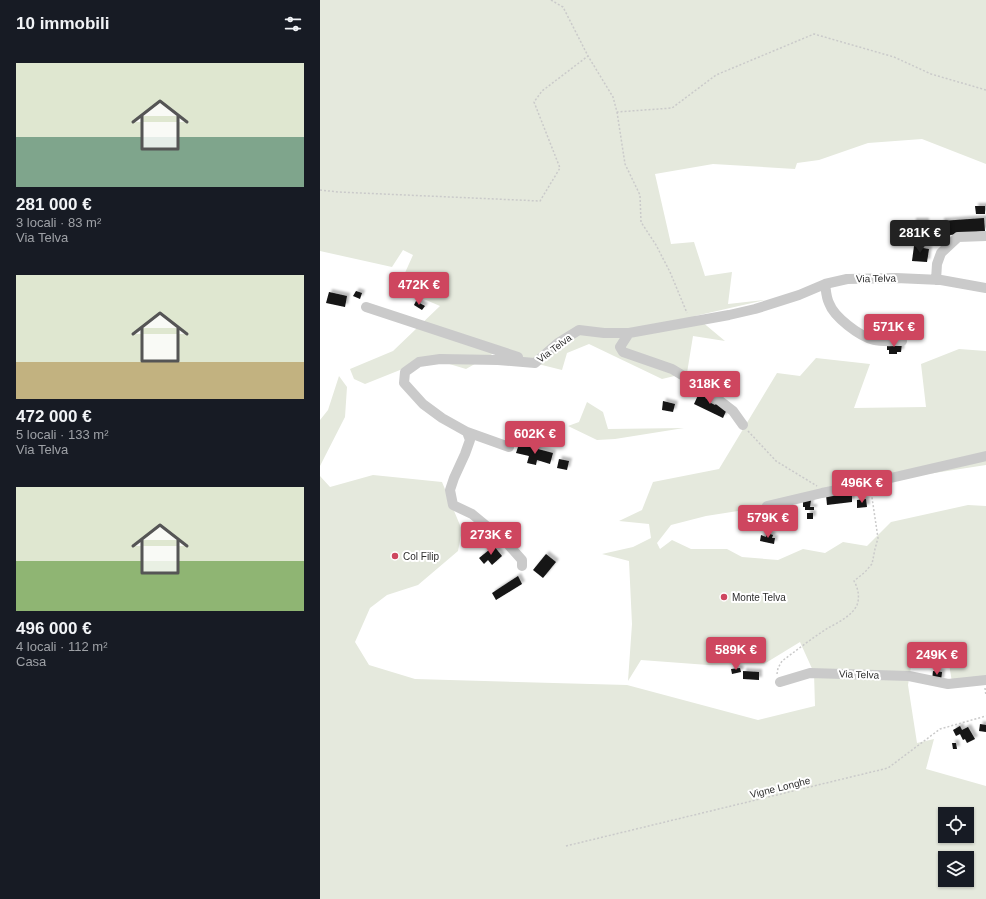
<!DOCTYPE html>
<html lang="it">
<meta charset="utf-8">
<style>
body{margin:0;font-family:Arial,sans-serif;background:#242831;color:#f1f3f6;height:100vh;display:flex;flex-direction:column;font-size:15px;white-space:nowrap}
*{box-sizing:border-box;margin:0}
p{font-size:13px;color:#9ea1a6}
.icon{flex:none;width:22px;height:22px;fill:none;stroke:currentColor;stroke-width:2;stroke-linecap:round;stroke-linejoin:round}
.map{position:relative;flex:1;overflow:hidden}
.side{display:flex;flex-direction:column;background:#171b24;width:320px}
.side>*{flex:none}
.tools{position:absolute;left:618px;top:807px;display:grid;gap:8px}
.tools a{display:grid;place-items:center;width:36px;height:36px;border-radius:0px;background:#171b24;box-shadow:0 1px 3px #0004;font-size:20px}
.price{position:absolute;translate:-50% -34px;padding:0 9px;border-radius:4px;background:#ce465f;color:#fff;font-size:13px;line-height:26px;filter:drop-shadow(0 1px 2px #0008)}
.price::after{content:'';position:absolute;left:50%;top:24px;width:12px;height:9px;margin-left:-6px;background:inherit;clip-path:polygon(0 0,100% 0,50% 100%)}
.price.active{background:#222;color:#fff}
ul{padding:0;list-style:none}
li{display:grid;align-content:center;gap:8px;height:212px;padding:0 16px}
li span{display:grid;place-items:center;height:124px;border-radius:0px;color:#555}
li>.icon{margin-inline-start:auto}
span .icon{width:72px;height:72px;fill:#fffc;stroke-width:1}
li b{font-size:17px}
h2{display:flex;justify-content:space-between;align-items:center;height:48px;padding:0 16px;font-size:17px}
main{display:flex;flex:1;min-height:0}
.map>svg:first-child{display:block}
.green{fill:#e5e9dd;fill-rule:evenodd}
.building{fill:#141414;filter:url(#shadow)}
.lines{fill:none;stroke-linecap:round;stroke-linejoin:round}
.path{stroke:#cacaca;stroke-width:1.5;stroke-dasharray:2 2;stroke-linecap:butt}
.minor{stroke:#cacaca;stroke-width:10}
.poi-dot{fill:#ce465f;stroke:#fff;stroke-width:1.5}
.labels{text-anchor:middle;stroke-width:4;stroke-linejoin:round;paint-order:stroke}
.street-label{font-size:10px;fill:#2d2d2d;stroke:#fff}
.poi-label{font-size:10px;fill:#2d2d2d;stroke:#fff;text-anchor:start}
</style>
<main>
<section class="side">
<h2>10 immobili<svg class="icon" aria-label="filters" viewBox="0 0 24 24"><path d="M4 7h16M4 17h16"/><circle cx="9" cy="7" r="2"/><circle cx="15" cy="17" r="2"/></svg></h2>
<ul>
<li><span style="background:linear-gradient(#dfe7d0 60%,#7fa58c 0)"><svg class="icon" aria-label="home" viewBox="0 0 24 24"><path d="M3 11l9-7 9 7M6 9v11h12V9"/></svg></span><div><b>281 000 €</b><p>3 locali · 83 m²</p><p>Via Telva</p></div></li>
<li><span style="background:linear-gradient(#dfe7d0 70%,#c2b280 0)"><svg class="icon" aria-label="home" viewBox="0 0 24 24"><path d="M3 11l9-7 9 7M6 9v11h12V9"/></svg></span><div><b>472 000 €</b><p>5 locali · 133 m²</p><p>Via Telva</p></div></li>
<li><span style="background:linear-gradient(#dfe7d0 60%,#8fb573 0)"><svg class="icon" aria-label="home" viewBox="0 0 24 24"><path d="M3 11l9-7 9 7M6 9v11h12V9"/></svg></span><div><b>496 000 €</b><p>4 locali · 112 m²</p><p>Casa</p></div></li>
</ul>
</section>
<div class="map">
<svg width="666" height="899" viewBox="0 0 666 899">
<defs>
<filter id="shadow"><feDropShadow dx="3" dy="-3" stdDeviation="1" flood-color="#0004"/></filter>
</defs>
<rect width="100%" height="100%" fill="#fff"/>
<path class="green" d="M0,0H666V164L602,139L548,143L499,160L477,163L475,169L393,164L335,174L351,244L374,242L385,276L412,272L408,304L445,300L375,316L405,341L373,336L367,373L342,379L269,344L247,353L242,370L174,353L146,369L126,363L115,356L45,384L34,379L30,369L73,351L120,306L92,294L84,275L93,255L83,250L72,267L0,251Z
M639,349L666,351V465L550,483L469,503L386,516L351,525L337,543L340,549L352,540L371,549H407L422,557L458,560L483,549L505,553L523,542L547,546L571,522L648,505L666,506V680L632,682L628,658L592,661L588,685L597,743L614,739L606,769L666,786V899H0V476L10,487L53,475L122,482L142,530L138,551L98,585L67,595L50,608L35,642L49,665L95,679L307,685L438,720L495,706L494,673L480,642L444,664L388,665L321,660L308,681L312,624L309,561L282,554L313,547L331,538L329,524L299,521L322,510L333,482L399,469L457,373L480,376L496,358L550,364L534,408L606,407L601,364ZM625,814H647V836H625ZM625,858H647V880H625Z
M19,376L27,387L25,417L0,466V420L8,410Z
M267,402L283,412L288,429L364,428L295,439L277,440L248,426L259,422Z"/>
<path class="building" d="M655,206H665V214H656Z
M664,218L665,231L630,235V232L622,233L621,221Z
M593,221H606V226H593Z
M594,246L603,247V248L609,249L607,262L592,261Z
M36,291L42,293L40,299L33,296Z
M9,292L27,296L25,307L6,303Z
M96,301L105,306L102,310L94,305Z
M567,343H582L581,352H577V354H569V350H567Z
M380,391L387,394L385,398L390,400L389,402L395,405L396,404L407,409L403,418L374,404Z
M343,401L355,404L353,412L342,410Z
M199,444L233,453L230,464L217,460L216,465L207,463L209,456L196,453Z
M239,459L249,461L247,470L237,468Z
M532,492V502L507,505L506,495Z
M546,499L547,507L537,508V500Z
M483,500H491L490,507H494V510H485V507H483Z
M487,513H493V519H487Z
M447,533L453,535L452,538H455L454,544L440,541L441,535L446,537Z
M174,546L182,556L172,565L168,560L164,564L159,558Z
M226,554L236,562L223,578L213,570Z
M198,576L202,584L176,600L172,593Z
M420,668L421,672L412,674L411,669Z
M423,671L439,672V680L423,679Z
M613,671L622,672L621,681L612,680Z
M660,724L666,725V732L659,731Z
M640,726L642,730L648,727L655,739L647,743L645,739L643,740L640,734L636,736L633,730Z
M632,743H636L637,749H633Z"/>
<g class="lines">
<path class="path" d="M231,0L243,7L268,56L293,97L297,112L352,108L396,75L494,34L574,57L611,74L666,90
M297,112L305,164L320,195L321,222L336,245L350,272L367,313
M0,190L18,192L220,201L240,168L214,102L222,91L268,56
M428,431L456,461L497,486
M457,674L458,668L462,661C477,650 492,638 508,628C517,623 532,616 537,605C540,597 538,588 534,581L545,572L552,564L555,549L558,538L551,491
M665,688L666,696
M246,846L568,768L620,729L666,716"/>
<path class="minor" d="M616,280L617,264L621,253L638,237L666,236
M505,284C506,290 506,297 509,303C514,317 539,336 554,340C561,342 574,341 582,341
M46,307L198,357
M309,333L300,347L303,352L352,369L382,387L413,411L423,425
M147,432L189,447
M447,506L502,493L527,488L666,456
M202,566V560L186,542L152,514L133,505L130,490L134,478L145,454L150,440L147,432L122,418L103,404L84,383L85,372L99,362L120,359L178,360L215,363L238,343L259,330L284,333H309L409,315L435,309L479,295L505,284L527,279L576,278L621,280L666,288
M460,682L490,673L589,676L628,684L666,680"/>
</g>
<g class="poi-dot">
<circle cx="75" cy="556" r="4"/>
<circle cx="404" cy="597" r="4"/>
</g>
<g class="labels">
<g class="street-label">
<text transform="translate(556 278) rotate(-1)" y="4">Via Telva</text>
<text transform="translate(234 348) rotate(-37)" y="4">Via Telva</text>
<text transform="translate(539 674) rotate(2)" y="4">Via Telva</text>
<text transform="translate(460 787) rotate(-14)" y="4">Vigne Longhe</text>
</g>
<g class="poi-label">
<text x="83" y="560">Col Filip</text>
<text x="412" y="601">Monte Telva</text>
</g>
</g>
</svg>
<div class="tools">
<a><svg class="icon" aria-label="locate" viewBox="0 0 24 24"><circle cx="12" cy="12" r="6"/><path d="M12 2v4M12 18v4M2 12h4M18 12h4"/></svg></a>
<a><svg class="icon" aria-label="layers" viewBox="0 0 24 24"><path d="M12 4l9 5-9 5-9-5zM3 14l9 5 9-5"/></svg></a>
</div>
<b class="price active" style="left:600px;top:254px">281K €</b>
<b class="price" style="left:99px;top:306px">472K €</b>
<b class="price" style="left:574px;top:348px">571K €</b>
<b class="price" style="left:390px;top:405px">318K €</b>
<b class="price" style="left:215px;top:455px">602K €</b>
<b class="price" style="left:542px;top:504px">496K €</b>
<b class="price" style="left:448px;top:539px">579K €</b>
<b class="price" style="left:171px;top:556px">273K €</b>
<b class="price" style="left:416px;top:671px">589K €</b>
<b class="price" style="left:617px;top:676px">249K €</b>
</div>
</main>
